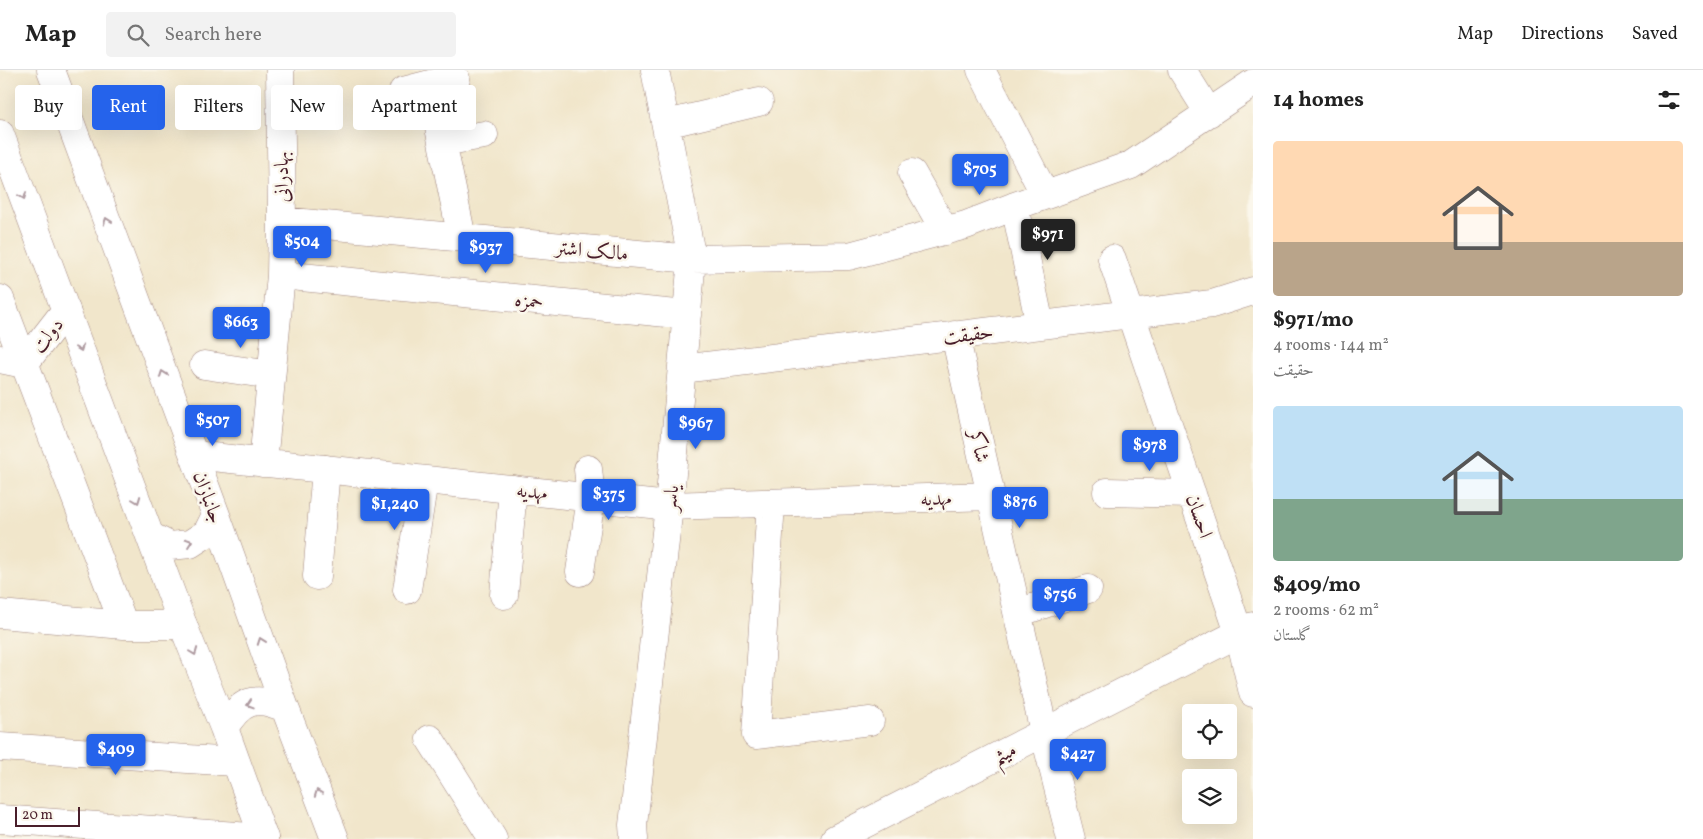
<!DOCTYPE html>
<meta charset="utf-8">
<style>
body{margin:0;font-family:Vollkorn,Amiri,serif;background:#f2f2f2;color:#222;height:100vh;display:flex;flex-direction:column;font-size:19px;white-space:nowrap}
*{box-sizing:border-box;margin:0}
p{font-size:16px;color:#767676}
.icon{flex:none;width:28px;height:28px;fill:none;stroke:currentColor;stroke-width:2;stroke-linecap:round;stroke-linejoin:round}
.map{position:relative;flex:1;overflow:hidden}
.panel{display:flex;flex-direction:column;background:#fff;width:450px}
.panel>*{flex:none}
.banner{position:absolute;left:15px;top:15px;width:475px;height:45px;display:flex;gap:10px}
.fabs{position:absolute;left:1182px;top:634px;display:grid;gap:10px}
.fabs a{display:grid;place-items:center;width:55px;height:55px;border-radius:5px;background:#fff;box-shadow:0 5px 20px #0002;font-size:25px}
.scale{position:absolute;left:15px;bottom:12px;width:65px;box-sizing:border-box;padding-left:5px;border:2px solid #4a1f2b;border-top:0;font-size:14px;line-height:18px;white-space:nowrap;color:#4a1f2b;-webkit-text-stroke:4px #fbf7ec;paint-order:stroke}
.price{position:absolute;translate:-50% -42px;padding:0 11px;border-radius:5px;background:#2563eb;color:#fff;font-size:16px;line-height:32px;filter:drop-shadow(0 1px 2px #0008)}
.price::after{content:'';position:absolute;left:50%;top:30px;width:15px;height:11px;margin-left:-8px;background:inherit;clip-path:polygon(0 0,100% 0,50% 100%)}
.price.selected{background:#222;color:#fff}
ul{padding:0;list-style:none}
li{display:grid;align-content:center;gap:10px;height:265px;padding:0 20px}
li span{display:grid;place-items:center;height:155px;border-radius:5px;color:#555}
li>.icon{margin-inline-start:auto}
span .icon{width:90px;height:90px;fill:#fffc;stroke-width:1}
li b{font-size:21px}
h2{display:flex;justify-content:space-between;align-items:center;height:60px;padding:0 20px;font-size:21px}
.pill{padding:0 18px;border-radius:5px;background:#fff;box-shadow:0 5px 20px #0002;font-size:18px;line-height:45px}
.pill.selected{background:#2563eb;color:#fff}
header{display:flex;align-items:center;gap:30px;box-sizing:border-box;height:70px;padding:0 25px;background:#fff;border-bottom:1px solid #e0e0e0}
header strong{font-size:24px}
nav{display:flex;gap:28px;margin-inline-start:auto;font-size:18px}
.search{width:350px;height:45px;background:#f2f2f2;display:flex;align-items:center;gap:12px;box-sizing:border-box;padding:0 18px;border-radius:5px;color:#767676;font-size:19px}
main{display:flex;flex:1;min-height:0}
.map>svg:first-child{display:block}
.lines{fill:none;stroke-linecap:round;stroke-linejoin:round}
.minor-casing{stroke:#9e827b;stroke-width:29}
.major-casing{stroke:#9e827b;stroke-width:29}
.minor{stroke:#fff;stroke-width:28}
.major{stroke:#fff;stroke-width:28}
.oneway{stroke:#ae9aa0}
.labels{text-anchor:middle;stroke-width:5;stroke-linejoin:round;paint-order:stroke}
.street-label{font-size:20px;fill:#4a1f2b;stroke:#fbf7ec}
</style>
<header>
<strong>Map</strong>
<div class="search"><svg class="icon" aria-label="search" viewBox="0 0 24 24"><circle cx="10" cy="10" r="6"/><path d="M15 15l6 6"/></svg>Search here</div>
<nav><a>Map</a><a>Directions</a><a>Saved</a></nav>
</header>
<main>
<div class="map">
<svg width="1253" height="769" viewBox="0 0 1253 769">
<rect width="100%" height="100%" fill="#fbf7ec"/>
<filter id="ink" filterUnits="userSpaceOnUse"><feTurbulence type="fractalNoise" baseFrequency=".02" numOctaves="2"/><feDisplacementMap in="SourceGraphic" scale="10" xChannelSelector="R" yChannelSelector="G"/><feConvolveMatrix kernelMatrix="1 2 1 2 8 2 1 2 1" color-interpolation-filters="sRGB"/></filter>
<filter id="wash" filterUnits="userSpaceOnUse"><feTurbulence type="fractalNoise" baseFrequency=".0096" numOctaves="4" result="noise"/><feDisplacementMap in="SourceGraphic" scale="20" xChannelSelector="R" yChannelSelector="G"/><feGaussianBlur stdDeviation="1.12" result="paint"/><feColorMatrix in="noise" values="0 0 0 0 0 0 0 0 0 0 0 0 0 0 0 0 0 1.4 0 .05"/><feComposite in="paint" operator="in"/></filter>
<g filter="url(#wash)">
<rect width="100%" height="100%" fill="#f1e6cb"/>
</g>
<g filter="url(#ink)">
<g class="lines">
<defs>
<path id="minor" d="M981,0L1045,125
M1182,0L1209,43
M456,9L430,14L462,168
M403,21L430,14
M666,54L759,32
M442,72L484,65
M912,103L945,161
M1015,136L1040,255
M282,151L692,189L849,186L966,155L1015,136L1131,95L1253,13
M1112,189L1239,563L1253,623
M281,205L687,245
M0,229L124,555
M955,265L1044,662L1071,769
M0,289L24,294L66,240
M204,295L271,305
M682,299L1212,234L1253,221
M194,385L669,436L991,426
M263,393L281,205L282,151L280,0
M1107,422L1192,424
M771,433L756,665L870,651
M580,502L591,428L588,399
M317,506L326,399
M407,520L424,410
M504,525L513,419
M1018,543L1088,519
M0,544L124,555H183
M430,669L493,769
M0,677L235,692
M0,749L264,768
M634,769L633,755L669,436L692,189L655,0"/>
<path id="major" d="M51,0L216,445L285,638L335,769
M0,64L183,555L224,658L264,769
M152,467L170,476L190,474L207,463L216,445
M224,658C241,630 255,625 285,638
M835,769L1253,556"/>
</defs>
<use href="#minor" class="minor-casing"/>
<use href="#major" class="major-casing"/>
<use href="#minor" class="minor"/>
<use href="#major" class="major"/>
</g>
<defs><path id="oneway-chevron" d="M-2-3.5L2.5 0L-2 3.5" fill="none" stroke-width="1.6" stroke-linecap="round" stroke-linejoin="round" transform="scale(1.25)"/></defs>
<g class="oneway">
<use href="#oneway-chevron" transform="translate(23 126) rotate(69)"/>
<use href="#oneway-chevron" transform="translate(107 151) rotate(-110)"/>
<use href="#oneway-chevron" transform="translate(80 278) rotate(69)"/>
<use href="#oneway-chevron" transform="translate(163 304) rotate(-110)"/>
<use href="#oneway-chevron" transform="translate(137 430) rotate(69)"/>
<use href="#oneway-chevron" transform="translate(189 472) rotate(-19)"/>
<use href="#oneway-chevron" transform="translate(261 571) rotate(-110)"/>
<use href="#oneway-chevron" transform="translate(194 582) rotate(69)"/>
<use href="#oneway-chevron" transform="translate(250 634) rotate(162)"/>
<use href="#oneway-chevron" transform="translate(318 723) rotate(-111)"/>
</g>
</g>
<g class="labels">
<g class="street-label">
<text transform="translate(281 107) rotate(-91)" y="7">بهادرانی</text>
<text transform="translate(592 180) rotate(5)" y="7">مالک اشتر</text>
<text transform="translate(529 230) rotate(6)" y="7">حمزه</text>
<text transform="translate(968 264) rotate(-7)" y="7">حقیقت</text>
<text transform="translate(47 265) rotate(-53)" y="7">دولت</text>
<text transform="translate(980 376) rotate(77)" y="7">شاکر</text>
<text transform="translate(532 421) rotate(6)" y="7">مهدیه</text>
<text transform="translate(209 427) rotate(70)" y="7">جانبازان</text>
<text transform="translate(670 428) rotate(-84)" y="7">یاسر</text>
<text transform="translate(936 428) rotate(-2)" y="7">مهدیه</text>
<text transform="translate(1200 446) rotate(71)" y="7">احسان</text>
<text transform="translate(1004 683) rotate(-27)" y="7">میثم</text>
</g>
</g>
</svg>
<div class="fabs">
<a><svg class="icon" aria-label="locate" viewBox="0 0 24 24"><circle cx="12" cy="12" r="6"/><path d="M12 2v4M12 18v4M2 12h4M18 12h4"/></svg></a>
<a><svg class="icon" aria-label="layers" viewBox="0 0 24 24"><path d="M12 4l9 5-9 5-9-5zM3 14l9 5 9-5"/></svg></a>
</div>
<div class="scale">20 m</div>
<b class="price" style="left:980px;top:126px">$705</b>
<b class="price selected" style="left:1048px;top:191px">$971</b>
<b class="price" style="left:302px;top:198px">$504</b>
<b class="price" style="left:486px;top:204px">$937</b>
<b class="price" style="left:241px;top:279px">$663</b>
<b class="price" style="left:213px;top:377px">$507</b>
<b class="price" style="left:696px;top:380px">$967</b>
<b class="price" style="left:1150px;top:402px">$978</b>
<b class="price" style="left:609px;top:451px">$375</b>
<b class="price" style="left:1020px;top:459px">$876</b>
<b class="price" style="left:395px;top:461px">$1,240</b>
<b class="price" style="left:1060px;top:551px">$756</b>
<b class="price" style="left:116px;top:706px">$409</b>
<b class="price" style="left:1078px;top:711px">$427</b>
<div class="banner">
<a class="pill">Buy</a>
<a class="pill selected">Rent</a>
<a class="pill">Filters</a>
<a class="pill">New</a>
<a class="pill">Apartment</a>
</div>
</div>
<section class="panel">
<h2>14 homes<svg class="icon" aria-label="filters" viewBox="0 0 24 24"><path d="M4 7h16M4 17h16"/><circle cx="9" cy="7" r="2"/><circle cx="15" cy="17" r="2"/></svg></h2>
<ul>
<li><span style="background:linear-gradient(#ffd9b3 65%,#b9a48a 0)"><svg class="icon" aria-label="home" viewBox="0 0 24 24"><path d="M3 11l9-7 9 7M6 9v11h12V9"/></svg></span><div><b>$971/mo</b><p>4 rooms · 144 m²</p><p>حقیقت</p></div></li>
<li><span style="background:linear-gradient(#bfe0f5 60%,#7fa58c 0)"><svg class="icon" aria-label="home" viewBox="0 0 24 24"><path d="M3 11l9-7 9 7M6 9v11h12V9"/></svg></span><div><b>$409/mo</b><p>2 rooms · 62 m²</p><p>گلستان</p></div></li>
</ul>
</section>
</main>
